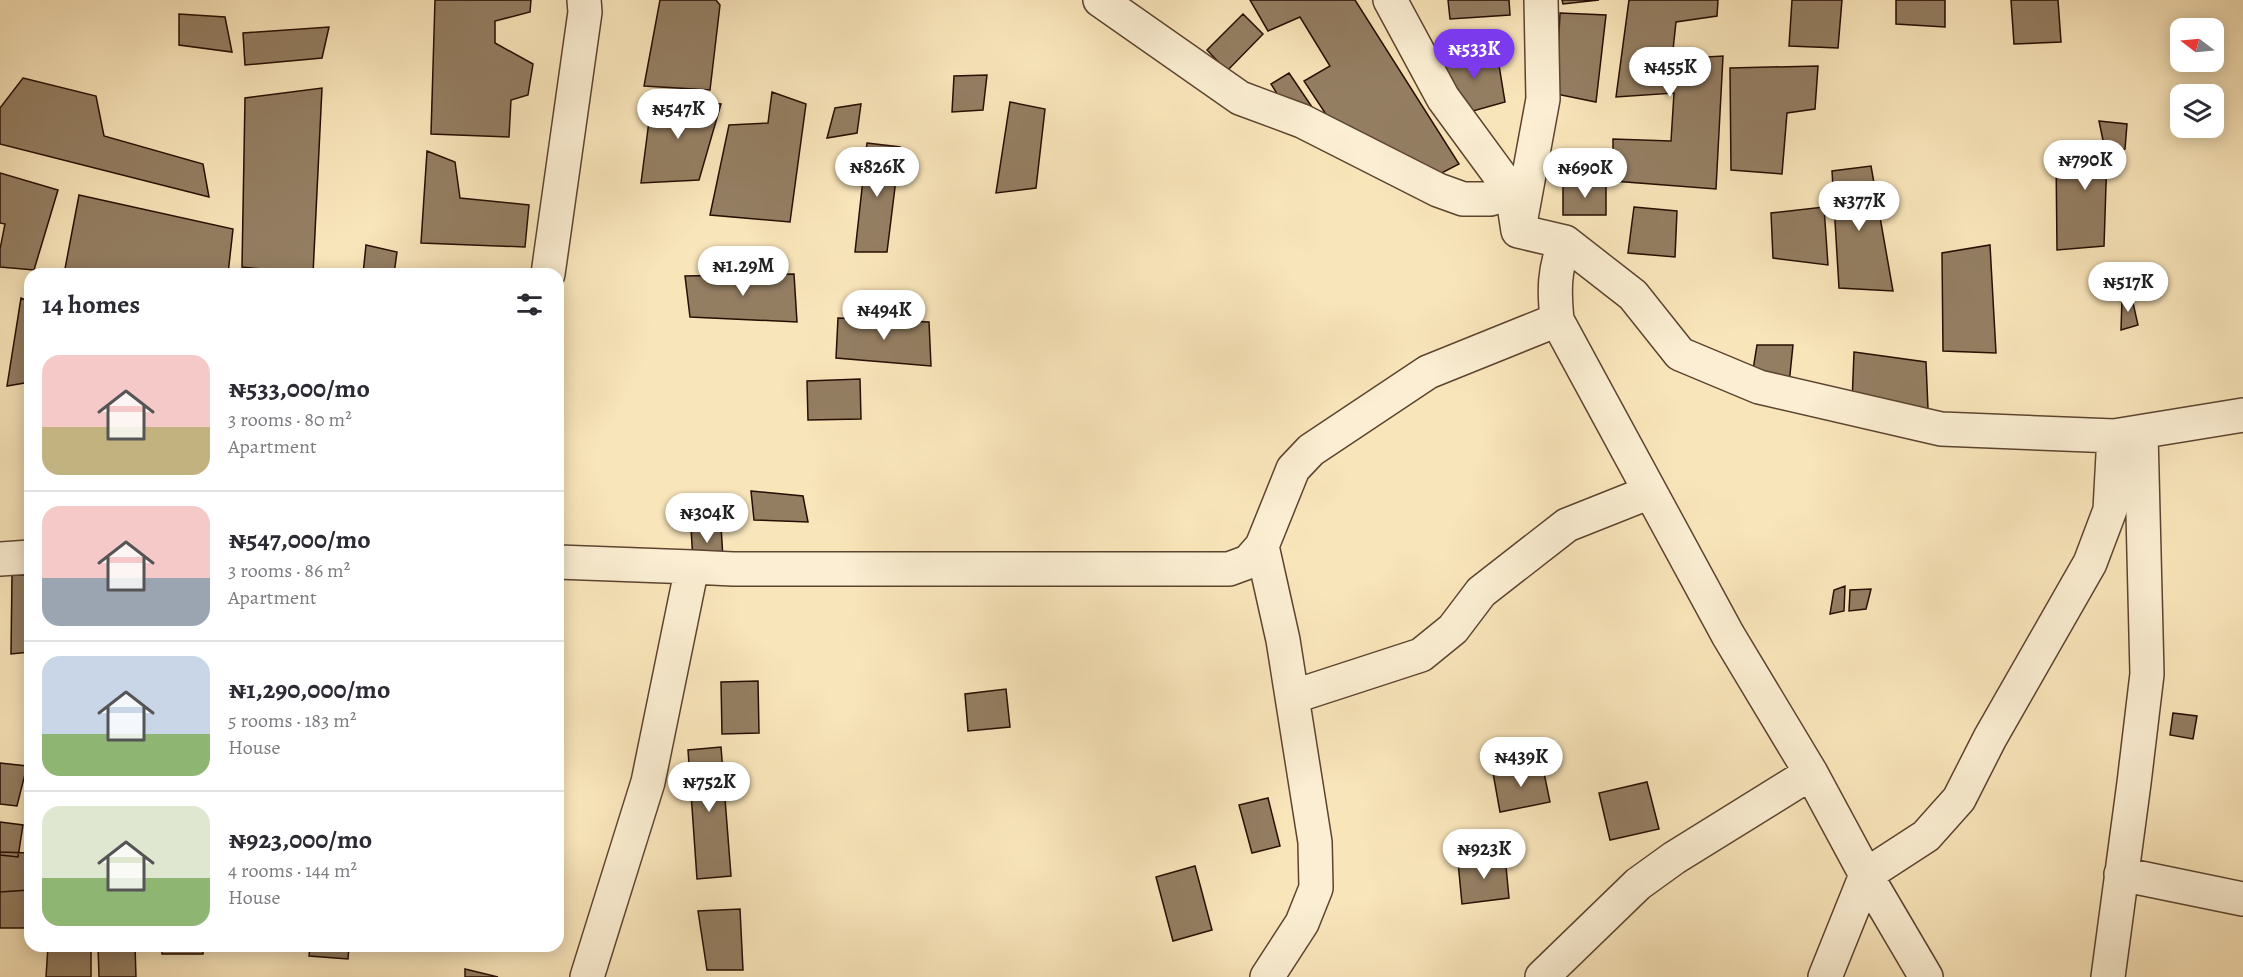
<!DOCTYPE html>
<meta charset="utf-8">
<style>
body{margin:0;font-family:Alegreya,serif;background:#f7f7f7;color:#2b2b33;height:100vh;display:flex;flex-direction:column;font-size:22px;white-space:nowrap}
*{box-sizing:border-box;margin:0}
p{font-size:20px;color:#7c7c81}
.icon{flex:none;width:33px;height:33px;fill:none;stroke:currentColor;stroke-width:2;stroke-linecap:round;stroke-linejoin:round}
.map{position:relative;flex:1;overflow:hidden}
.sheet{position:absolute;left:24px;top:268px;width:540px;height:684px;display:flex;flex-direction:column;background:#fff;border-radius:18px;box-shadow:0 3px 15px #0003}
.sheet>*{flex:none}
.needle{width:39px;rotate:286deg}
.fabs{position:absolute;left:2170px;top:18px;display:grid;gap:12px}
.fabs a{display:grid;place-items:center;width:54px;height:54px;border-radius:12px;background:#fff;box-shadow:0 3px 15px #0003;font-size:30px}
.price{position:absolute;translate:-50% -51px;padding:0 14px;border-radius:21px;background:#fff;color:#222;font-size:20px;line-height:39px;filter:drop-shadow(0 2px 3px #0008)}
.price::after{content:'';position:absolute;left:50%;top:36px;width:18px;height:14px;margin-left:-9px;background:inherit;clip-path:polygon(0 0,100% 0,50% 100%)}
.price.active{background:#7c3aed;color:#fff}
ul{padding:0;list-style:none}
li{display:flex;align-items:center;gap:18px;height:150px;padding:0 18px}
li+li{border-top:2px solid #e1e1e2}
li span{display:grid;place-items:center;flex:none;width:168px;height:120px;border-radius:18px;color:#555}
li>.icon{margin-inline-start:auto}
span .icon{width:72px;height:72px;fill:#fffc;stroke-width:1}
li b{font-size:26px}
h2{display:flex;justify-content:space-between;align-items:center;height:72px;padding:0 18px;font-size:26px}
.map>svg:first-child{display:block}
.building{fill:#947e62;stroke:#270e02;stroke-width:1.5}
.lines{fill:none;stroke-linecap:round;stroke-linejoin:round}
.minor-casing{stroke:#5c4430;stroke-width:36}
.minor{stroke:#fbeed2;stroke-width:33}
</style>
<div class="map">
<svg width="2243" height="977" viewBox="0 0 2243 977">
<rect width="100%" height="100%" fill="#f9e5ba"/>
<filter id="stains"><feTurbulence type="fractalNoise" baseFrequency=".00333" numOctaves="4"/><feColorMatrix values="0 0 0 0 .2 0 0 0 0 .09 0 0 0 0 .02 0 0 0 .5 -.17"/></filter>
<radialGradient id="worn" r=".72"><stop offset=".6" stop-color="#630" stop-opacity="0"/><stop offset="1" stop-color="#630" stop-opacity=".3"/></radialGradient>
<path class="building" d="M435,0H531L530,12L495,21V43L533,64L528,95L511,100L509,137L431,134Z
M660,0H716L720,5L710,90L644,86Z
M1250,0H1355L1459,164L1436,176L1333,125L1304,81L1330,66L1300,17L1268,31Z
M1448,0H1509L1510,15L1450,19Z
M1562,0H1599L1563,4Z
M1629,0H1718L1717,16L1676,22L1672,59L1723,56L1716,189L1613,181V139L1671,141L1674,93L1616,97Z
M1792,0H1842L1838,48L1789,46Z
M1896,0H1945V27L1896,24Z
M2011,0H2058L2061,42L2014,44Z
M1560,13L1606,15L1596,102L1556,94Z
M179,14L225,17L232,52L179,45Z
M1243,14L1263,34L1227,71L1207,50Z
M329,27L322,58L245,65L243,33Z
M1496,47L1505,102L1466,113L1433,68Z
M1818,66L1815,109L1787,113L1782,174L1731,170L1730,68Z
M1289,73L1314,110L1279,97L1271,84Z
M987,75L983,110L952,112L954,76Z
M23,78L96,96L104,136L203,164L209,197L0,144V108Z
M322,88L313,274L242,267L245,98Z
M772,92L806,104L790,222L710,215L729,125L768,123Z
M652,98L721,104L699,180L641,183Z
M1010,102L1045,109L1036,188L996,193Z
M861,104L857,133L827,138L835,108Z
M2099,121L2127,124L2125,149L2107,155L2104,246L2057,250L2056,156L2104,145Z
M867,143L900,147L887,252H855Z
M427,151L455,162L460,198L529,205L525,247L421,243Z
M1871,166L1893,291L1839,288L1832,171Z
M0,173L58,190L34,270L0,267V249L5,224L0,223Z
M1563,183H1606V215H1563Z
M79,195L233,229L228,274H64Z
M1634,207L1677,211L1675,257L1628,253Z
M1824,207L1828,265L1773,258L1771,213Z
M366,245L397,252L394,274H363Z
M1990,245L1996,353L1943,351L1942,253Z
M794,274L797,322L690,317L685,276Z
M2131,294L2138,325L2121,330L2122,299Z
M21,298L30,302V382L7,386Z
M838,318L929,322L931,366L836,358Z
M1757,345H1793L1789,384L1752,376Z
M1854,352L1926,362L1928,409L1852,403Z
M860,379L861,419L808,420L807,381Z
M751,491L803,496L808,522L754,520Z
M721,526L723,559L693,561L691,528Z
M12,575H30V652L11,654Z
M1845,586L1844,611L1830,614L1834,590Z
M1871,589L1866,609L1849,611L1850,590Z
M758,681L759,733L722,734L721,682Z
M1006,689L1010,727L968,731L965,694Z
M2173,713L2197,716L2193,739L2170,735Z
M721,747L731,876L697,879L688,750Z
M0,763L27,766L17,806L0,804Z
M1542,763L1550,802L1500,812L1493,773Z
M1647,782L1659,829L1610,840L1599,793Z
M1268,798L1280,846L1252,853L1239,805Z
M0,822L23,825L18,857L0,855Z
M0,852L30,853L29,890L0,892Z
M1505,856L1509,898L1462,904L1458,862Z
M1195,866L1212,930L1173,941L1156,877Z
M29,890L30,928H0V892Z
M740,909L743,970H707L698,911Z
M48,946H91V977H46Z
M98,946H135L136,977H99Z
M162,946H203V954H162Z
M310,946H349L348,959L309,956Z
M465,969L498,977H465Z"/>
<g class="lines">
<defs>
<path id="minor" d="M1100,0L1240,98L1302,121L1438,190L1463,199H1490L1512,192
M1390,0L1443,98L1512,192L1518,231L1565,242L1633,295L1680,354L1759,387L1941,429L2114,436L2243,415
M1521,218L1543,99L1541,0
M1565,242C1554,270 1554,290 1557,320L1728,635L1811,773L1866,875L1926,977
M548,274L585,12L584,0
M1262,546L1283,640L1315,842L1316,888L1302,923L1267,977
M0,559L30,557
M558,562L692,567
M1292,697L1421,655L1453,629L1481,592L1567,525L1650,492
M2121,874L2243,899
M587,977L648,782L692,567L733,569H1229L1248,562L1262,546L1293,469L1311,450L1428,372L1557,320
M1542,977L1638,884L1674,858L1811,773
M1825,977L1866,875L1926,836L1959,799L1990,738L2090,563L2110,510L2114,436
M2108,977L2134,783L2147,674L2141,433"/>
</defs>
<use href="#minor" class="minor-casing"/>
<use href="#minor" class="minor"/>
</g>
<rect width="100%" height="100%" filter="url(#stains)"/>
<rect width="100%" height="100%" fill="url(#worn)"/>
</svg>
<div class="fabs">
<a><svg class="needle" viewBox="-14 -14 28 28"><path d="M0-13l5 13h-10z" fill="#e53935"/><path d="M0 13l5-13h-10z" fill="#7c7c81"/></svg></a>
<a><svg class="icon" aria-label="layers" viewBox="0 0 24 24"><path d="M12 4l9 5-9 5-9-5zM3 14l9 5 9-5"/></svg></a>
</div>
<b class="price active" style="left:1474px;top:80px">₦533K</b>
<b class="price" style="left:1670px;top:98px">₦455K</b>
<b class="price" style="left:678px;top:140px">₦547K</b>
<b class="price" style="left:2085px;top:191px">₦790K</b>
<b class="price" style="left:877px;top:198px">₦826K</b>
<b class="price" style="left:1585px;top:199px">₦690K</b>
<b class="price" style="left:1859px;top:232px">₦377K</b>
<b class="price" style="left:743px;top:297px">₦1.29M</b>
<b class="price" style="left:2128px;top:313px">₦517K</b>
<b class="price" style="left:884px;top:341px">₦494K</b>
<b class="price" style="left:707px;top:544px">₦304K</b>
<b class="price" style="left:1521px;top:788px">₦439K</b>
<b class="price" style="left:709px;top:813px">₦752K</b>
<b class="price" style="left:1484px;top:880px">₦923K</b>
<section class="sheet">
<h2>14 homes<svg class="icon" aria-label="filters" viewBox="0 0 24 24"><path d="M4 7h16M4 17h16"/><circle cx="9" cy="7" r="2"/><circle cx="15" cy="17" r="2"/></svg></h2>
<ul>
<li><span style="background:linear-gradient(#f6c9c9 60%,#c2b280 0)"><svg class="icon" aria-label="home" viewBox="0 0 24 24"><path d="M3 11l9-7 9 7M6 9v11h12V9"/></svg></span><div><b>₦533,000/mo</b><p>3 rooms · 80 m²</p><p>Apartment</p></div></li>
<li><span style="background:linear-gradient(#f6c9c9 60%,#9aa5b1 0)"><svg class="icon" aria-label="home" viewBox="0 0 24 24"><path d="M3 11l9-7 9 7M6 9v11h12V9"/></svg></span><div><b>₦547,000/mo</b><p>3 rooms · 86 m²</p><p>Apartment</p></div></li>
<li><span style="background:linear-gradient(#c9d6e8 65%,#8fb573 0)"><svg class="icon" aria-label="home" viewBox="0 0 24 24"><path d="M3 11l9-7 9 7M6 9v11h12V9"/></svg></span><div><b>₦1,290,000/mo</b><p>5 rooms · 183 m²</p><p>House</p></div></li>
<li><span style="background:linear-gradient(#dfe7d0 60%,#8fb573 0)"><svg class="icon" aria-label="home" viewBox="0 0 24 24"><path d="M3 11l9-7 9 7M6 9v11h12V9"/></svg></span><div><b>₦923,000/mo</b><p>4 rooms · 144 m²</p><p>House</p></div></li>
</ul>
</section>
</div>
